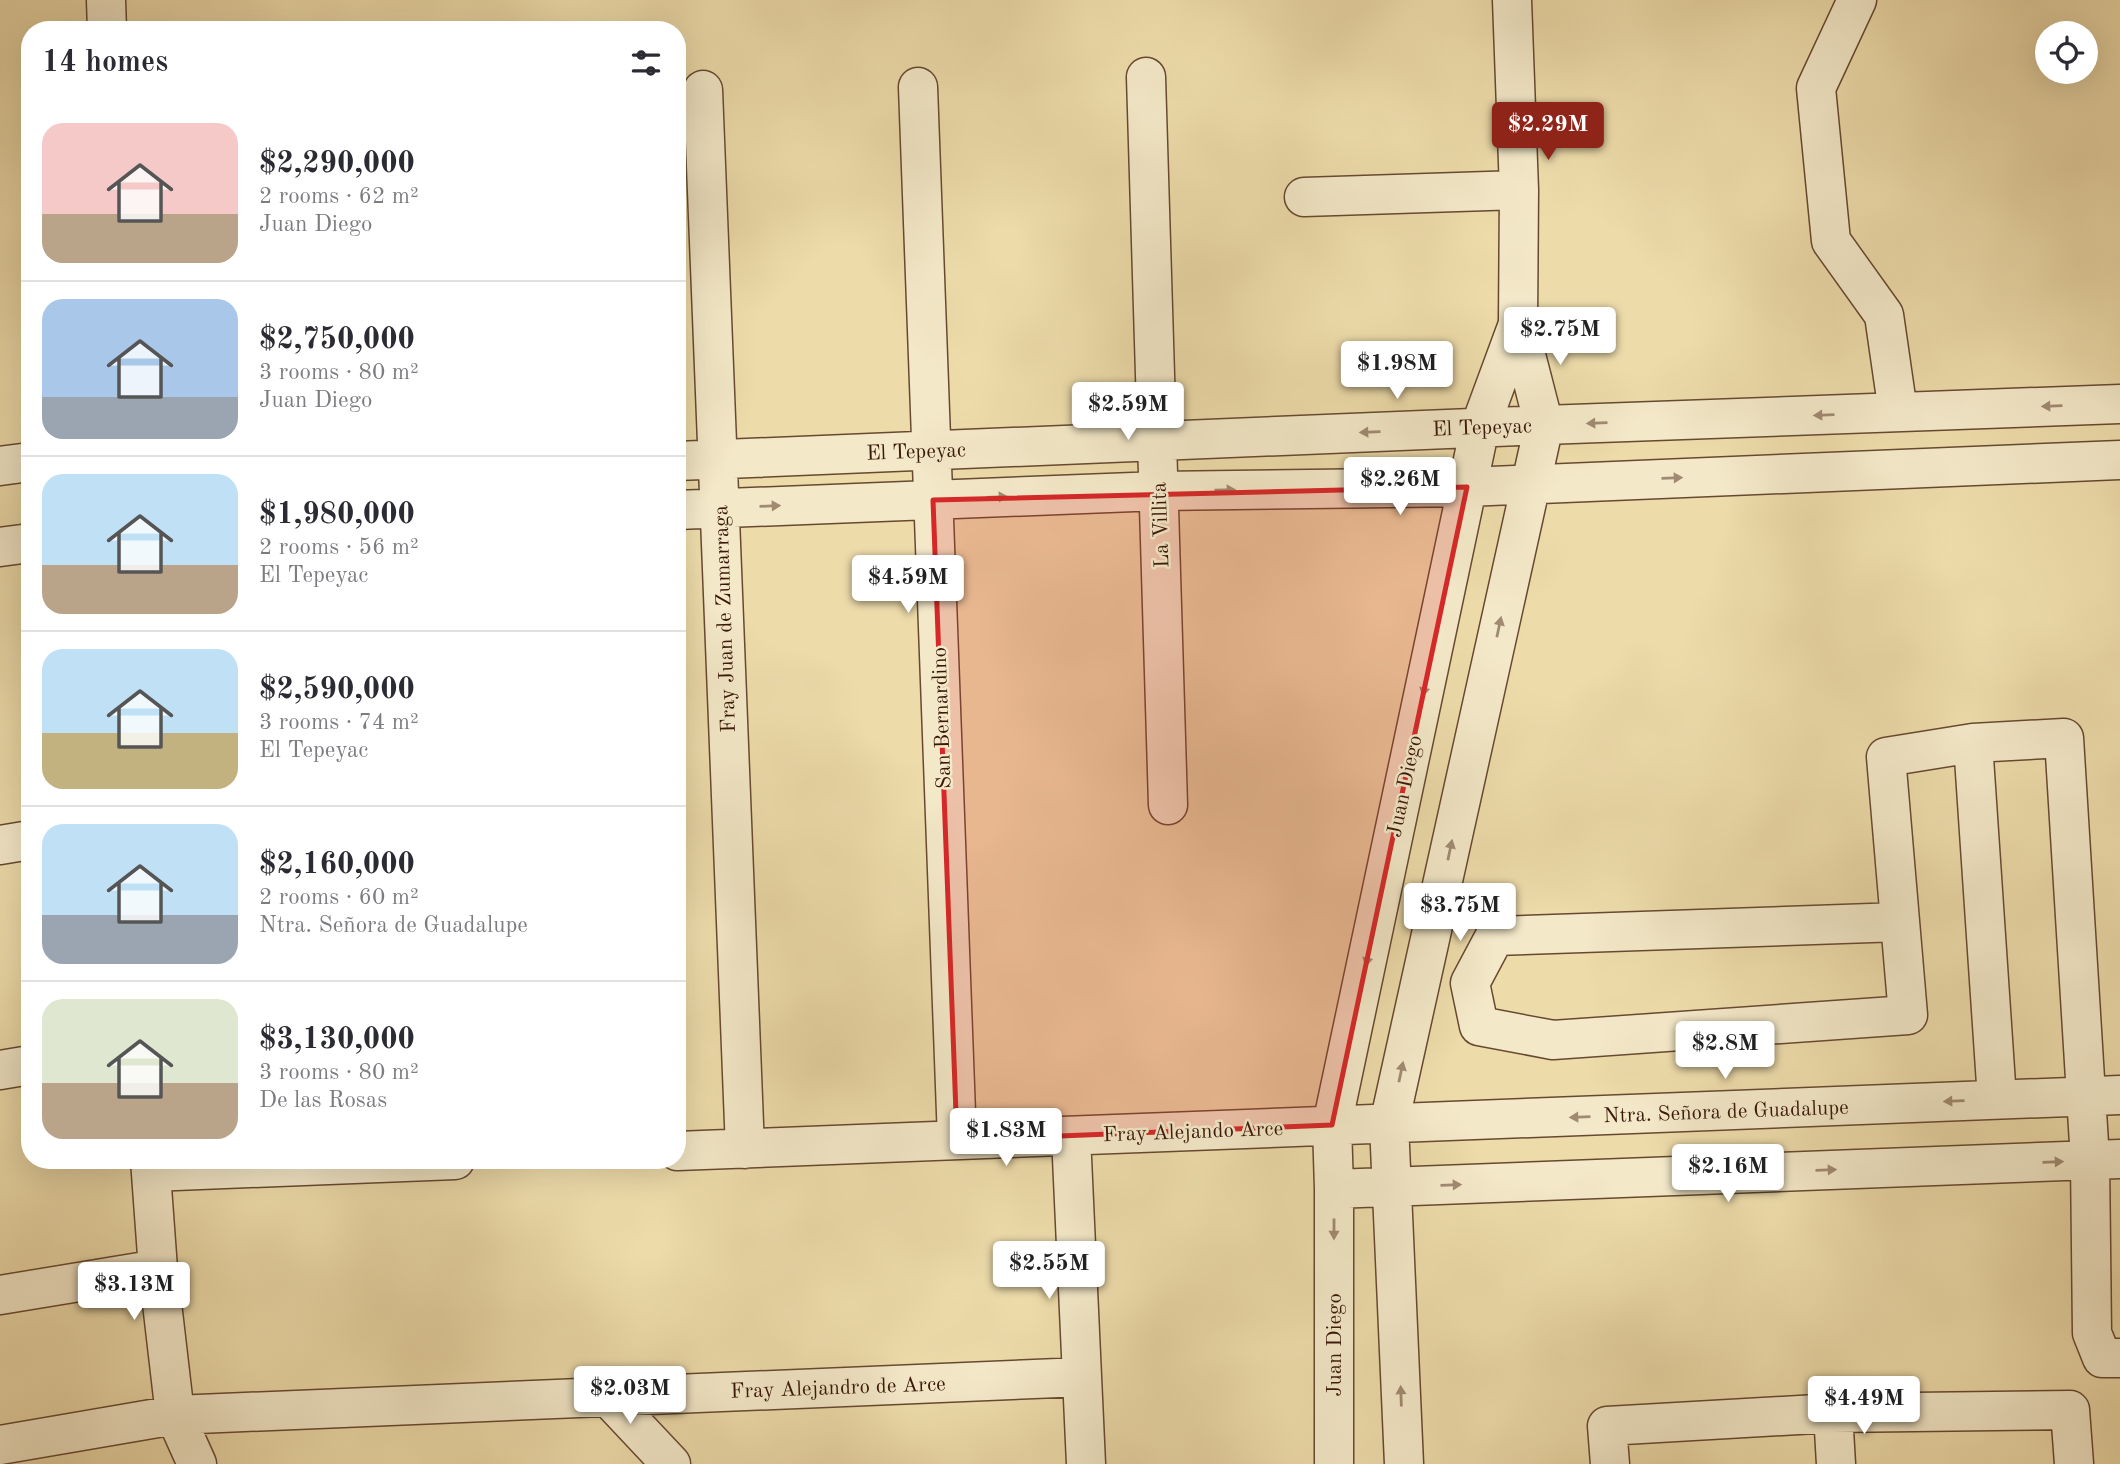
<!DOCTYPE html>
<meta charset="utf-8">
<style>
body{margin:0;font-family:"Old Standard TT",serif;background:#f7f7f7;color:#2b2b33;height:100vh;display:flex;flex-direction:column;font-size:26px;white-space:nowrap}
*{box-sizing:border-box;margin:0}
p{font-size:23px;color:#7c7c81}
.icon{flex:none;width:38px;height:38px;fill:none;stroke:currentColor;stroke-width:2;stroke-linecap:round;stroke-linejoin:round}
.map{position:relative;flex:1;overflow:hidden}
.sheet{position:absolute;left:21px;top:21px;width:665px;height:1148px;display:flex;flex-direction:column;background:#fff;border-radius:28px;box-shadow:0 7px 28px #0002}
.sheet>*{flex:none}
.controls{position:absolute;left:2035px;top:21px;display:grid;gap:14px}
.controls a{display:grid;place-items:center;width:63px;height:63px;border-radius:50%;background:#fff;box-shadow:0 7px 28px #0002;font-size:35px}
.price{position:absolute;translate:-50% -60px;padding:0 16px;border-radius:7px;background:#fff;color:#222;font-size:23px;line-height:46px;filter:drop-shadow(0 2px 4px #0008)}
.price::after{content:'';position:absolute;left:50%;top:42px;width:21px;height:16px;margin-left:-10px;background:inherit;clip-path:polygon(0 0,100% 0,50% 100%)}
.price.active{background:#8f2418;color:#fff}
ul{padding:0;list-style:none}
li{display:flex;align-items:center;gap:21px;height:175px;padding:0 21px}
li+li{border-top:2px solid #e1e1e2}
li span{display:grid;place-items:center;flex:none;width:196px;height:140px;border-radius:21px;color:#555}
li>.icon{margin-inline-start:auto}
span .icon{width:84px;height:84px;fill:#fffc;stroke-width:1}
li b{font-size:30px}
h2{display:flex;justify-content:space-between;align-items:center;height:84px;padding:0 21px;font-size:30px}
.map>svg:first-child{display:block}
.lines{fill:none;stroke-linecap:round;stroke-linejoin:round}
.minor-casing{stroke:#674931;stroke-width:41}
.minor{stroke:#f3e8c8;stroke-width:38}
.oneway{fill:#a08a72}
.marked{fill:#d62828;fill-opacity:0.2;stroke:#d62828;stroke-width:5;stroke-linejoin:round}
.labels{text-anchor:middle;stroke-width:5;stroke-linejoin:round;paint-order:stroke}
.street-label{font-size:21px;fill:#3a1809;stroke:#f3e8c8}
</style>
<div class="map">
<svg width="2120" height="1464" viewBox="0 0 2120 1464">
<rect width="100%" height="100%" fill="#eddbaa"/>
<filter id="stains"><feTurbulence type="fractalNoise" baseFrequency=".00286" numOctaves="4"/><feColorMatrix values="0 0 0 0 .2 0 0 0 0 .09 0 0 0 0 .02 0 0 0 .5 -.17"/></filter>
<radialGradient id="worn" r=".72"><stop offset=".6" stop-color="#630" stop-opacity="0"/><stop offset="1" stop-color="#630" stop-opacity=".3"/></radialGradient>
<g class="lines">
<defs>
<path id="minor" d="M106,0L107,30
M1857,0L1816,88L1831,241L1884,315L1898,412
M1146,77L1168,805
M918,87L957,1140
M703,90L745,1149
M1304,197L1519,190
M677,461L1544,425L2120,404
M0,466L30,462
M677,510L1159,491L1467,487L2120,460
M0,547L30,543
M0,845L30,840
M1900,922L1495,936L1470,983L1479,1026L1553,1040L1908,1015L1886,757L1973,743
M0,1070L30,1065
M1997,1099L1973,743L2064,738L2090,1160L2092,1333L2102,1358H2120
M1071,1136L1086,1464
M677,1151L2120,1095
M150,1160L158,1269L175,1415L197,1464
M151,1172L455,1160
M1334,1189L2120,1159
M0,1295L158,1269
M608,1397L671,1464
M1833,1413L1836,1464
M0,1445L175,1415L1082,1377
M1334,1464V1189L1332,1125L1480,427L1518,324
M1404,1464L1389,1124L1544,425L1518,324L1519,190L1512,0
M1610,1464L1607,1426L1833,1413L2070,1410L2074,1464"/>
</defs>
<use href="#minor" class="minor-casing"/>
<use href="#minor" class="minor"/>
</g>
<defs><path id="oneway-solid" d="M-6-.8H1V-3.2L6.5 0L1 3.2V.8H-6Z" transform="scale(1.75)"/></defs>
<g class="oneway">
<use href="#oneway-solid" transform="translate(2052 406) rotate(178)"/>
<use href="#oneway-solid" transform="translate(1824 415) rotate(178)"/>
<use href="#oneway-solid" transform="translate(1597 423) rotate(178)"/>
<use href="#oneway-solid" transform="translate(1370 432) rotate(178)"/>
<use href="#oneway-solid" transform="translate(1672 478) rotate(-2)"/>
<use href="#oneway-solid" transform="translate(1225 490) rotate(-1)"/>
<use href="#oneway-solid" transform="translate(997 497) rotate(-2)"/>
<use href="#oneway-solid" transform="translate(770 506) rotate(-2)"/>
<use href="#oneway-solid" transform="translate(1499 627) rotate(-78)"/>
<use href="#oneway-solid" transform="translate(1425 686) rotate(102)"/>
<use href="#oneway-solid" transform="translate(1450 850) rotate(-78)"/>
<use href="#oneway-solid" transform="translate(1368 956) rotate(102)"/>
<use href="#oneway-solid" transform="translate(1401 1072) rotate(-78)"/>
<use href="#oneway-solid" transform="translate(1954 1101) rotate(178)"/>
<use href="#oneway-solid" transform="translate(1580 1117) rotate(178)"/>
<use href="#oneway-solid" transform="translate(2053 1162) rotate(-2)"/>
<use href="#oneway-solid" transform="translate(1826 1170) rotate(-2)"/>
<use href="#oneway-solid" transform="translate(1451 1185) rotate(-2)"/>
<use href="#oneway-solid" transform="translate(1334 1229) rotate(90)"/>
<use href="#oneway-solid" transform="translate(1401 1396) rotate(-92)"/>
</g>
<path class="marked" d="M1467,487L1332,1125L957,1140L933,500Z"/>
<g class="labels">
<g class="street-label">
<text transform="translate(1482 427) rotate(-2)" y="7">El Tepeyac</text>
<text transform="translate(916 451) rotate(-2)" y="7">El Tepeyac</text>
<text transform="translate(1160 525) rotate(-92)" y="7">La Villita</text>
<text transform="translate(724 619) rotate(-92)" y="7">Fray Juan de Zumarraga</text>
<text transform="translate(941 718) rotate(-92)" y="7">San Bernardino</text>
<text transform="translate(1404 786) rotate(-78)" y="7">Juan Diego</text>
<text transform="translate(1726 1111) rotate(-2)" y="7">Ntra. Señora de Guadalupe</text>
<text transform="translate(1193 1131) rotate(-2)" y="7">Fray Alejando Arce</text>
<text transform="translate(1334 1345) rotate(-90)" y="7">Juan Diego</text>
<text transform="translate(838 1387) rotate(-2)" y="7">Fray Alejandro de Arce</text>
</g>
</g>
<rect width="100%" height="100%" filter="url(#stains)"/>
<rect width="100%" height="100%" fill="url(#worn)"/>
</svg>
<div class="controls">
<a><svg class="icon" aria-label="locate" viewBox="0 0 24 24"><circle cx="12" cy="12" r="6"/><path d="M12 2v4M12 18v4M2 12h4M18 12h4"/></svg></a>
</div>
<b class="price active" style="left:1548px;top:162px">$2.29M</b>
<b class="price" style="left:1560px;top:367px">$2.75M</b>
<b class="price" style="left:1397px;top:401px">$1.98M</b>
<b class="price" style="left:1128px;top:442px">$2.59M</b>
<b class="price" style="left:1400px;top:517px">$2.26M</b>
<b class="price" style="left:908px;top:615px">$4.59M</b>
<b class="price" style="left:1460px;top:943px">$3.75M</b>
<b class="price" style="left:1725px;top:1081px">$2.8M</b>
<b class="price" style="left:1006px;top:1168px">$1.83M</b>
<b class="price" style="left:1728px;top:1204px">$2.16M</b>
<b class="price" style="left:1049px;top:1301px">$2.55M</b>
<b class="price" style="left:134px;top:1322px">$3.13M</b>
<b class="price" style="left:630px;top:1426px">$2.03M</b>
<b class="price" style="left:1864px;top:1436px">$4.49M</b>
<section class="sheet">
<h2>14 homes<svg class="icon" aria-label="filters" viewBox="0 0 24 24"><path d="M4 7h16M4 17h16"/><circle cx="9" cy="7" r="2"/><circle cx="15" cy="17" r="2"/></svg></h2>
<ul>
<li><span style="background:linear-gradient(#f6c9c9 65%,#b9a48a 0)"><svg class="icon" aria-label="home" viewBox="0 0 24 24"><path d="M3 11l9-7 9 7M6 9v11h12V9"/></svg></span><div><b>$2,290,000</b><p>2 rooms · 62 m²</p><p>Juan Diego</p></div></li>
<li><span style="background:linear-gradient(#a9c7e8 70%,#9aa5b1 0)"><svg class="icon" aria-label="home" viewBox="0 0 24 24"><path d="M3 11l9-7 9 7M6 9v11h12V9"/></svg></span><div><b>$2,750,000</b><p>3 rooms · 80 m²</p><p>Juan Diego</p></div></li>
<li><span style="background:linear-gradient(#bfe0f5 65%,#b9a48a 0)"><svg class="icon" aria-label="home" viewBox="0 0 24 24"><path d="M3 11l9-7 9 7M6 9v11h12V9"/></svg></span><div><b>$1,980,000</b><p>2 rooms · 56 m²</p><p>El Tepeyac</p></div></li>
<li><span style="background:linear-gradient(#bfe0f5 60%,#c2b280 0)"><svg class="icon" aria-label="home" viewBox="0 0 24 24"><path d="M3 11l9-7 9 7M6 9v11h12V9"/></svg></span><div><b>$2,590,000</b><p>3 rooms · 74 m²</p><p>El Tepeyac</p></div></li>
<li><span style="background:linear-gradient(#bfe0f5 65%,#9aa5b1 0)"><svg class="icon" aria-label="home" viewBox="0 0 24 24"><path d="M3 11l9-7 9 7M6 9v11h12V9"/></svg></span><div><b>$2,160,000</b><p>2 rooms · 60 m²</p><p>Ntra. Señora de Guadalupe</p></div></li>
<li><span style="background:linear-gradient(#dfe7d0 60%,#b9a48a 0)"><svg class="icon" aria-label="home" viewBox="0 0 24 24"><path d="M3 11l9-7 9 7M6 9v11h12V9"/></svg></span><div><b>$3,130,000</b><p>3 rooms · 80 m²</p><p>De las Rosas</p></div></li>
</ul>
</section>
</div>
